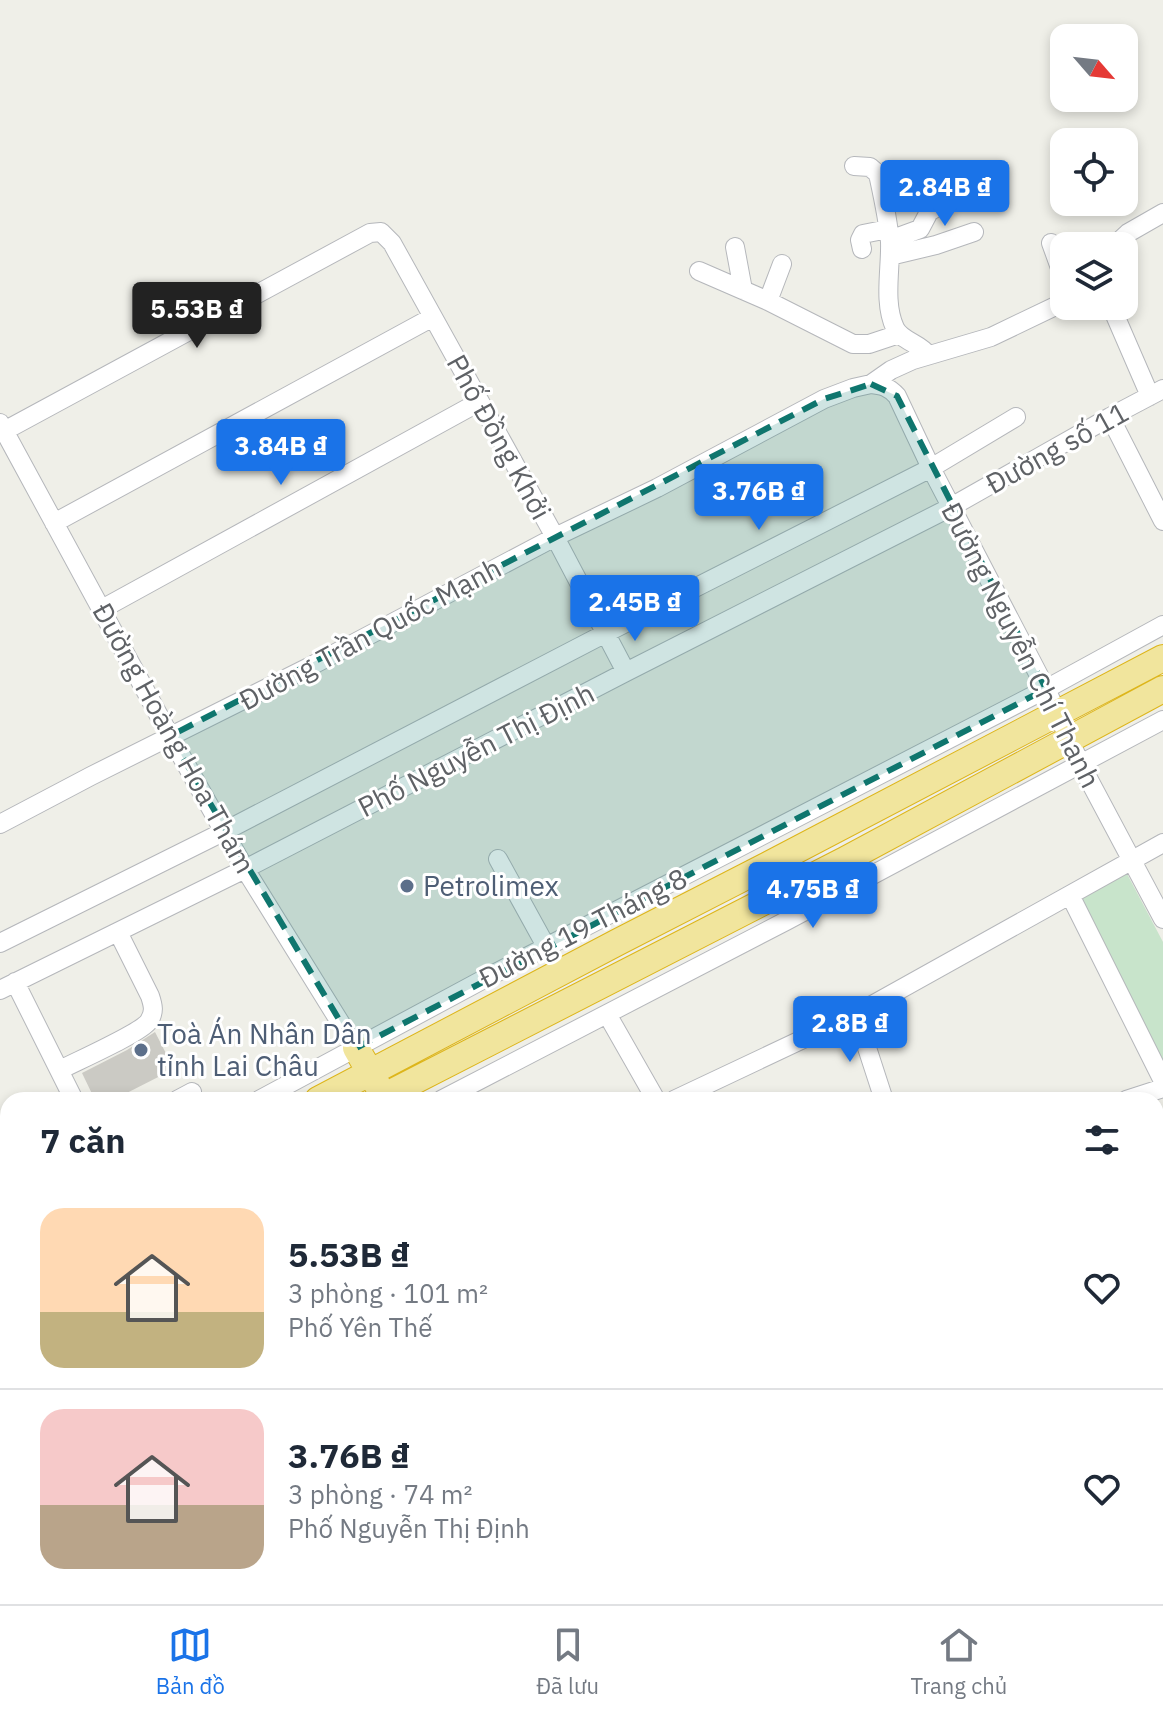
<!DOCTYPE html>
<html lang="vi">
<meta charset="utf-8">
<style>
body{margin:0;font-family:"IBM Plex Sans",sans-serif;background:#f6f6f7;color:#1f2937;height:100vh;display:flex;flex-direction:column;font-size:30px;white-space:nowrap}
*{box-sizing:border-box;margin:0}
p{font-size:26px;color:#747a83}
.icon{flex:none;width:44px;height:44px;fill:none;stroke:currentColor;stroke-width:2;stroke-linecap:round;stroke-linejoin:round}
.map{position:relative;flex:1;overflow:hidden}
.drawer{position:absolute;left:0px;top:1092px;width:1164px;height:512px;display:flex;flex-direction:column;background:#fff;border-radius:24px 24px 0 0;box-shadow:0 4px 12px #0003}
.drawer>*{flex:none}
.needle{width:52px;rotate:118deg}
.fabs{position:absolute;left:1050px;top:24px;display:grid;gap:16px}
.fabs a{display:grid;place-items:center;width:88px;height:88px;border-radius:16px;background:#fff;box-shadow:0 4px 12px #0003;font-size:40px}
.price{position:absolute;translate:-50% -68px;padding:0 18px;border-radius:8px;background:#1a73e8;color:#fff;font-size:26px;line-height:52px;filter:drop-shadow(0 2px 4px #0008)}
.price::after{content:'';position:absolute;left:50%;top:48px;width:24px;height:18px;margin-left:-12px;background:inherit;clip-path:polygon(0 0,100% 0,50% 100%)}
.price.current{background:#222;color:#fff}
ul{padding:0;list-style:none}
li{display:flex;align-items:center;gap:24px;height:200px;padding:0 40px}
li+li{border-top:2px solid #e0e1e3}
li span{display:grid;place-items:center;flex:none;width:224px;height:160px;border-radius:24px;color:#555}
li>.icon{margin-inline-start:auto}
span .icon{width:96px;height:96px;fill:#fffc;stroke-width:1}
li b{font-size:34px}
h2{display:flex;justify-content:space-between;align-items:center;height:96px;padding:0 40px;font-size:34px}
.menu{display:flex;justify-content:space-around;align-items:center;height:112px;border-top:2px solid #e0e1e3;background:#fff;font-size:22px;color:#747a83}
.menu a{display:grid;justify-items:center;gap:4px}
.menu .current{color:#1a73e8}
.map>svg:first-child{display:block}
.education{fill:#dfded6}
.green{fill:#c8e4cb}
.water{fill:#b2d1f6}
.building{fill:#cbcac4}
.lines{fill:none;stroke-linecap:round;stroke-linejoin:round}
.minor-casing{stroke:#b5b7bb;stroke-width:20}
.highway-casing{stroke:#ddb51a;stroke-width:28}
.path{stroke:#a1c4af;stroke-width:3;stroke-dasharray:8 4;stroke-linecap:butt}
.minor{stroke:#fff;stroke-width:18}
.highway{stroke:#f1e59d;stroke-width:26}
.marked{fill:#0f766e;fill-opacity:0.2;stroke:#0f766e;stroke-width:6;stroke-dasharray:16 10;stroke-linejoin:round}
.service-dot{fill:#5c6f8a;stroke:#fff;stroke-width:3}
.labels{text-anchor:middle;stroke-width:6;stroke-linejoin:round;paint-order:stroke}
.street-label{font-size:28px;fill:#5f6266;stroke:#fff}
.service-label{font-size:28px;fill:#4e5e75;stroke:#fff;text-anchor:start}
</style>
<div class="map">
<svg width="1163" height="1604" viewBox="0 0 1163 1604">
<rect width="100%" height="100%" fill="#efefe8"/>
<path class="education" d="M1163,1363V1527L1156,1529V1366Z"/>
<path class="green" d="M1125,870L1163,942V1060L1076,896Z
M8,1342V1596H51L37,1604H0V1347Z"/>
<path class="water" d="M51,1596H469L447,1604H37Z"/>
<path class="building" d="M155,1032L174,1069L113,1100H95L82,1073L127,1050Z"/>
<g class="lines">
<defs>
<path id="minor" d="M854,166L870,167L878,174C883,197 888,219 890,242C891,269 883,302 895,328C901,341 920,343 928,355
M890,240L920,229L929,212L939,206L940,200L935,181
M1051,243L1064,279
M1114,246L1128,233L1163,213
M735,247L743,290
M862,249L860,240L863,234L888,229
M890,256L936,245L974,232
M699,271L768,301L853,344H869L899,334
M768,301L782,264
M1111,306L1150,396
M871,384C882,385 889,387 897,396L931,468L1046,689L1080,763L1163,919
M1110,417L1163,521
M0,423L170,736L245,869L356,1048
M4,431L370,233L381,232L392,243L555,537L626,672
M54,523L433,317
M102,609L479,402
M0,824L91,776L309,667L555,537L657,488L824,399L853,388L871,384L891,370L913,360L991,337L1064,302
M498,859L547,948
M1070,895L1163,1081
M0,943L225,831L606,633L931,468L1016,417
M15,982L74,1100
M0,990L245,869L626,672L951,507L1110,417L1163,389
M607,1014L656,1100
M856,1014L884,1100
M60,1070C77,1061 141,1033 149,1021C155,1012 153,1005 150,996L118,932
M177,1100L192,1092
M259,1100L484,979L1046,689L1163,625
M441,1100L786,921L1163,720
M674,1100L856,1014L1163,843
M1126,1100L1163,1088
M1156,1177H1163
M0,1189L8,1185
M0,1237L8,1233
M1156,1290L1163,1288
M0,1335L8,1331
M1156,1550L1163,1549
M1070,1596L1072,1604
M513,1604C575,1593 639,1604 699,1596
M1006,1604L1023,1596"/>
<path id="highway" d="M356,1048L378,1086
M318,1100L618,942L768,865L1163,658
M377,1100L845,860L1163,689
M0,1270L8,1265
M0,1302L8,1298"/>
</defs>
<use href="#minor" class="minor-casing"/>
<use href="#highway" class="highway-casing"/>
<path class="path" d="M22,1604L37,1596"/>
<use href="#minor" class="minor"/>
<use href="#highway" class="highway"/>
</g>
<path class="marked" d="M871,384L897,396L1046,689L356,1048L170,736L824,399Z"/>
<g class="service-dot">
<circle cx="407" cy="886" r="8"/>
<circle cx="141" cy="1050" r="8"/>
</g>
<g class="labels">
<g class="street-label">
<text transform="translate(499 437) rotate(61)" y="10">Phố Đồng Khởi</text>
<text transform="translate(1057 448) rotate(-29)" y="10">Đường số 11</text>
<text transform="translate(370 634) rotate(-28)" y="10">Đường Trần Quốc Mạnh</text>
<text transform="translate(1021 645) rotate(63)" y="10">Đường Nguyễn Chí Thanh</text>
<text transform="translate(174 738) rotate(61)" y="10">Đường Hoàng Hoa Thám</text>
<text transform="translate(476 750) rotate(-27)" y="10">Phố Nguyễn Thị Định</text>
<text transform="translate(583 928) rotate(-27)" y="10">Đường 19 Tháng 8</text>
</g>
<g class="service-label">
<text x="423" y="896">Petrolimex</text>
<text x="157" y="1044">Toà Án Nhân Dân<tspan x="157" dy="32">tỉnh Lai Châu</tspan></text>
</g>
</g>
</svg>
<div class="fabs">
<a><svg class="needle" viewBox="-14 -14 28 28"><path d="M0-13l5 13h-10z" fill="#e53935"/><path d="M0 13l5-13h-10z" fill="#747a83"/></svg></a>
<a><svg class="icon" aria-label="locate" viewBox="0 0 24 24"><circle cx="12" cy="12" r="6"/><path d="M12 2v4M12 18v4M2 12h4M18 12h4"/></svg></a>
<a><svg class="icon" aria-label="layers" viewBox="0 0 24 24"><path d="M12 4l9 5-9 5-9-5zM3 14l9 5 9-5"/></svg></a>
</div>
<b class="price" style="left:945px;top:228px">2.84B ₫</b>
<b class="price current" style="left:197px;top:350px">5.53B ₫</b>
<b class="price" style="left:281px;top:487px">3.84B ₫</b>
<b class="price" style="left:759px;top:532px">3.76B ₫</b>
<b class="price" style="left:635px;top:643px">2.45B ₫</b>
<b class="price" style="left:813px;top:930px">4.75B ₫</b>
<b class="price" style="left:850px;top:1064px">2.8B ₫</b>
<section class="drawer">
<h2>7 căn<svg class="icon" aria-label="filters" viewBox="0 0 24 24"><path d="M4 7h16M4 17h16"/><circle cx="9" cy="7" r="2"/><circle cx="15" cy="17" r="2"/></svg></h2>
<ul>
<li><span style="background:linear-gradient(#ffd9b3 65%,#c2b280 0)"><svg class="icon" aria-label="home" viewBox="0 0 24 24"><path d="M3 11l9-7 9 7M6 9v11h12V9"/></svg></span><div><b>5.53B ₫</b><p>3 phòng · 101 m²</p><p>Phố Yên Thế</p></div><svg class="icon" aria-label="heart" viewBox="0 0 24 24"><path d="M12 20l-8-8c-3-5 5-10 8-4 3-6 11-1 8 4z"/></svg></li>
<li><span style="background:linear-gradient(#f6c9c9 60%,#b9a48a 0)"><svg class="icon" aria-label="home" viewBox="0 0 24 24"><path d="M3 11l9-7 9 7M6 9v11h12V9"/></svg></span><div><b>3.76B ₫</b><p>3 phòng · 74 m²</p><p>Phố Nguyễn Thị Định</p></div><svg class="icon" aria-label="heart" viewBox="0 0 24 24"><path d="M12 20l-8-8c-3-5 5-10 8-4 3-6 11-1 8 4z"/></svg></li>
</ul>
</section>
</div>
<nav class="menu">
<a class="current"><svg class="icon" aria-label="map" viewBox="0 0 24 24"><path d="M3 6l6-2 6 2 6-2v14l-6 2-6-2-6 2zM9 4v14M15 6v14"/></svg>Bản đồ</a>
<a><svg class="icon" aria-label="saved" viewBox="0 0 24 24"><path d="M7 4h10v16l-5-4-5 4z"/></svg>Đã lưu</a>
<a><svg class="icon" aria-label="home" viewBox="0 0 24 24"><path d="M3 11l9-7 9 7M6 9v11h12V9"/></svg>Trang chủ</a>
</nav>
